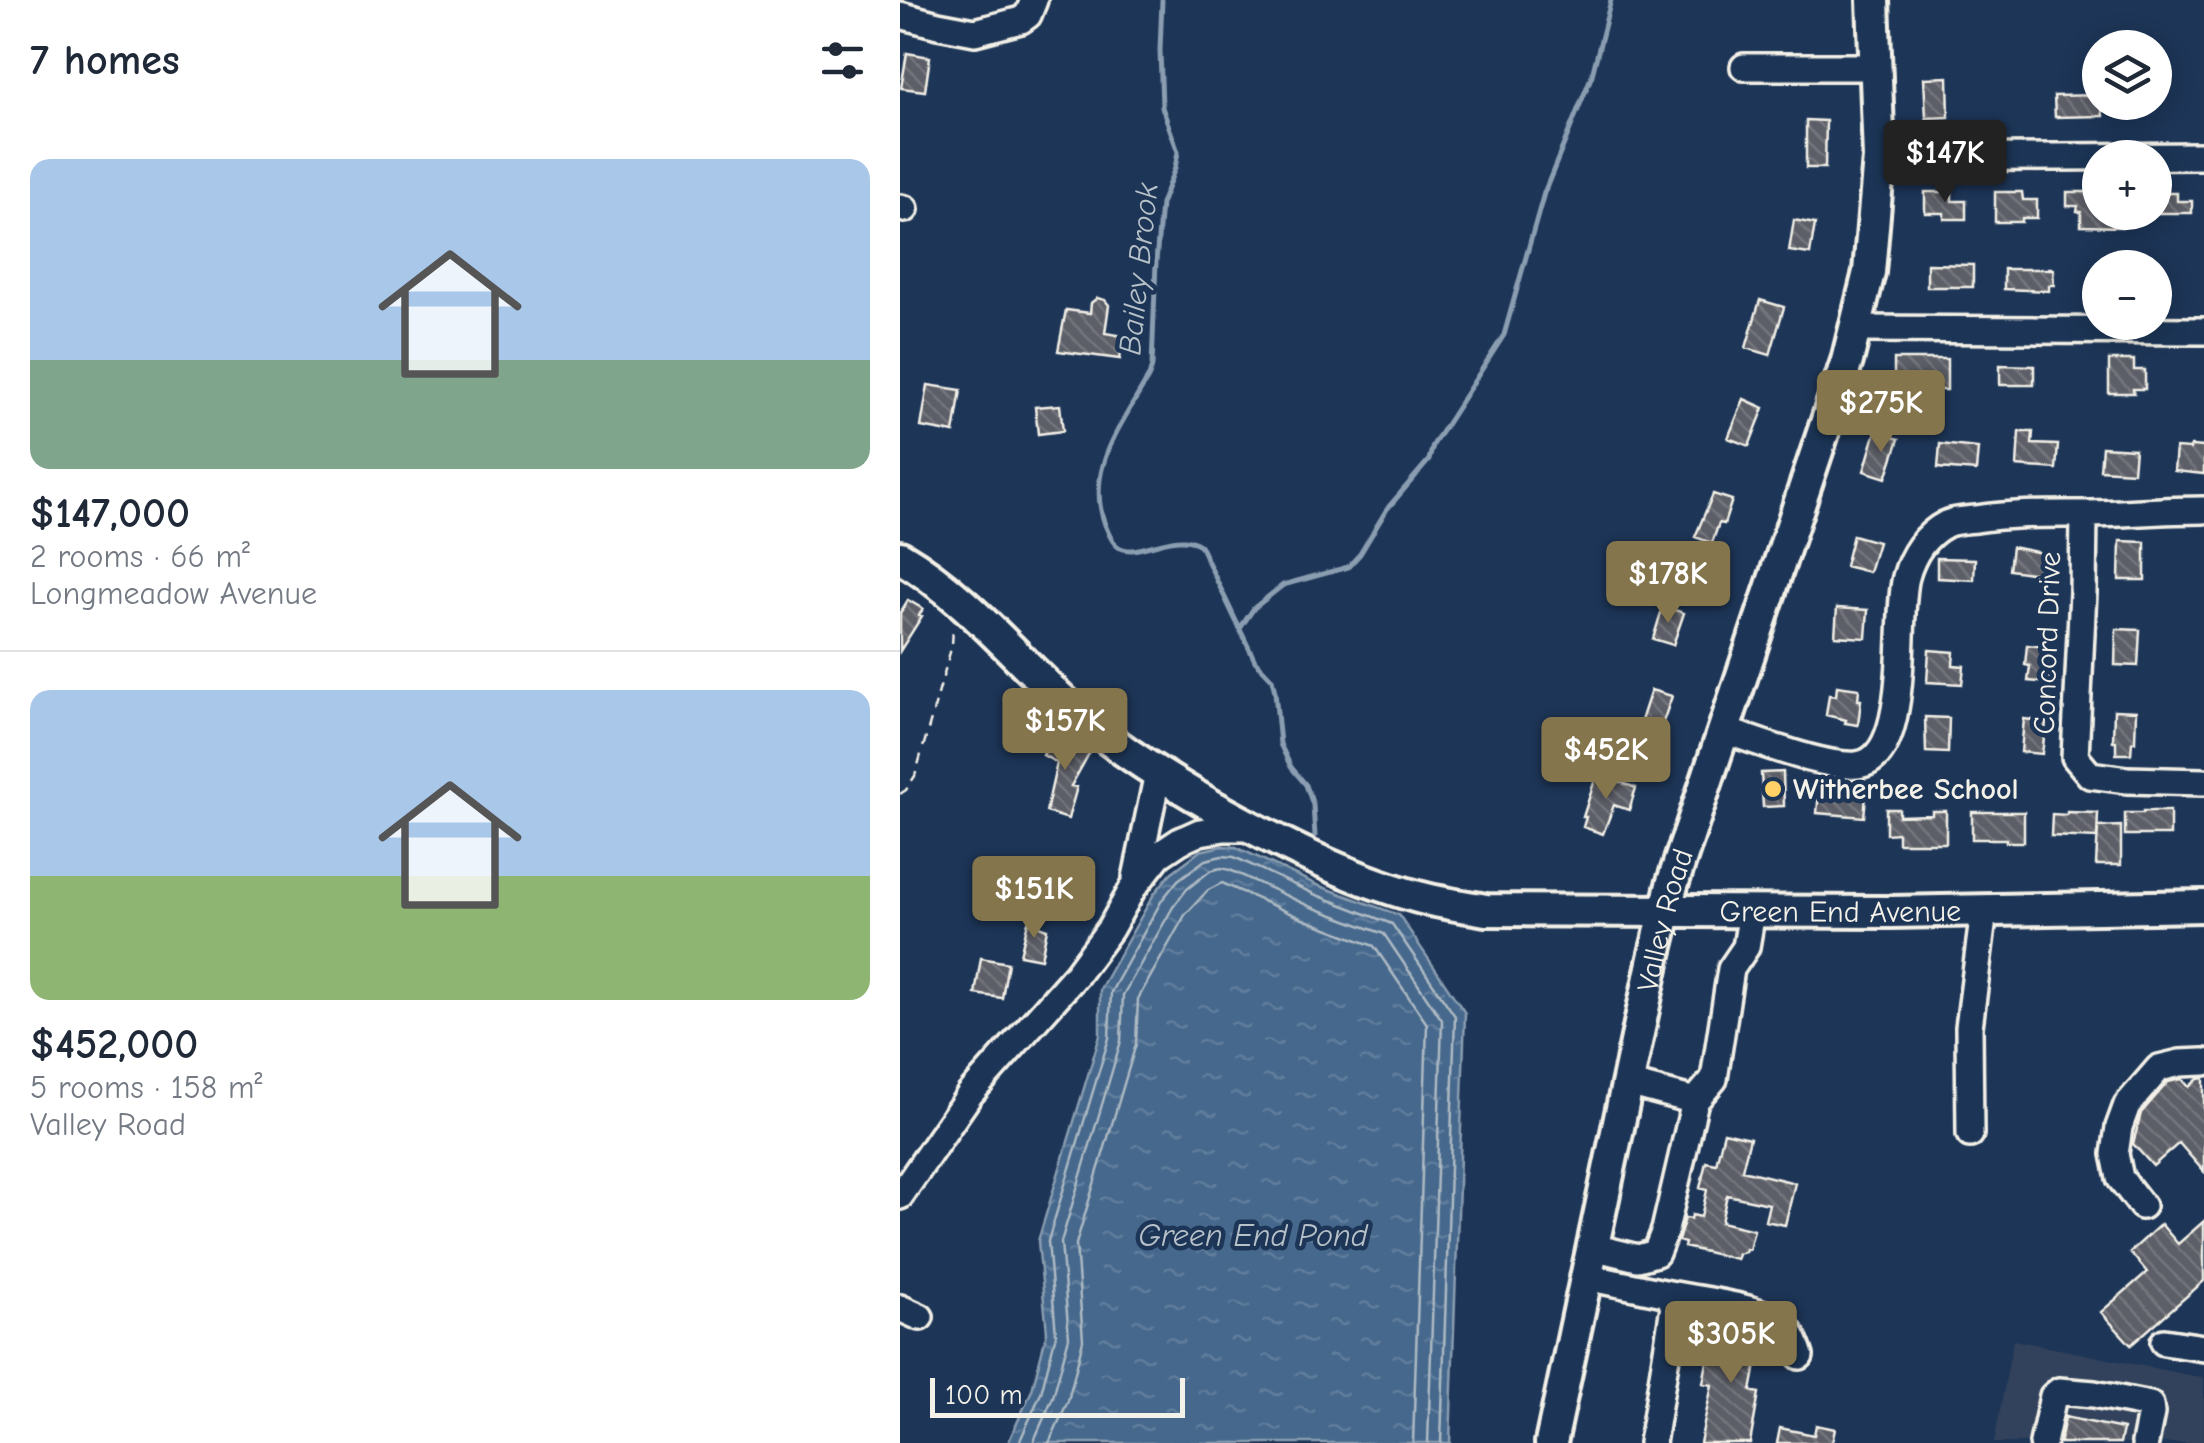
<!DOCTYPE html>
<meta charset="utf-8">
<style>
body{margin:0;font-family:"Comic Neue",sans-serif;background:#f2f2f3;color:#1f2937;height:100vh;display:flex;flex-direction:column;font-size:38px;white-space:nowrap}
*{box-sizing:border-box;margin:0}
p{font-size:32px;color:#747a83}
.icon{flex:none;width:55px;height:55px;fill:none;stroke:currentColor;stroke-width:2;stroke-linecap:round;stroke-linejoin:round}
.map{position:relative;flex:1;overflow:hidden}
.sheet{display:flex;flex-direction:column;background:#fff;width:900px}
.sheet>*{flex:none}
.controls{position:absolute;left:1182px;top:30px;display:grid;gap:20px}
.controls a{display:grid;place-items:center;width:90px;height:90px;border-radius:50%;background:#fff;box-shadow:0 5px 25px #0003;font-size:50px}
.scale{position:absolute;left:30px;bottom:25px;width:255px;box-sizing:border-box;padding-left:10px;border:5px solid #f4f1e8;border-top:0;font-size:28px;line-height:35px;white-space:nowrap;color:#f4f1e8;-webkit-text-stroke:8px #1d3557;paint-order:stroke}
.price{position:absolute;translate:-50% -85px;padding:0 22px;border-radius:10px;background:#84754c;color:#fff;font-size:32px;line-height:65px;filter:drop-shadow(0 2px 5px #0008)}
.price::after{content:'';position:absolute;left:50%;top:60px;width:30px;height:22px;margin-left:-15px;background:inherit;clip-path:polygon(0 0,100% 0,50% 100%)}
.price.active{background:#222;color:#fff}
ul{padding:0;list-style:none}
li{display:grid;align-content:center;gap:20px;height:530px;padding:0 30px}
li+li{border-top:2px solid #e0e1e3}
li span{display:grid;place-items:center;height:310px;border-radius:20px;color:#555}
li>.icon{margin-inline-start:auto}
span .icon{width:180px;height:180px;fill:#fffc;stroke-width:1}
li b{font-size:42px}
h2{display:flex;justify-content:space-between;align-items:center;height:120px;padding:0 30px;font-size:42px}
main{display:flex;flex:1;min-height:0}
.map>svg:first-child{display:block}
.built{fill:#30425c}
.water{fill:url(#water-ripples);stroke:#8b9eb1;stroke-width:2.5}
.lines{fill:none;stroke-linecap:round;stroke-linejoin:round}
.shore{stroke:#aebac3;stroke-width:2.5}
.stream{stroke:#8b9eb1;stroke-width:5}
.building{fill:url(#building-back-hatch);stroke:#f4f1e8;stroke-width:2.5}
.minor-casing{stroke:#f4f1e8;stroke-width:32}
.major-casing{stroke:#f4f1e8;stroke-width:38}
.path{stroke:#f4f1e8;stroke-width:2.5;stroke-dasharray:10 8;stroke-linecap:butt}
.minor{stroke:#1d3557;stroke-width:25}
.major{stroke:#1d3557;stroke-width:30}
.poi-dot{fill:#ffd166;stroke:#1d3557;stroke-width:4}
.labels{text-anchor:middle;stroke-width:9;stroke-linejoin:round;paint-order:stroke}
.street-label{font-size:30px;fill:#f4f1e8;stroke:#1d3557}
.poi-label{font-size:30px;font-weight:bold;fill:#f4f1e8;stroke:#1d3557;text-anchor:start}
.water-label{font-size:32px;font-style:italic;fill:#b7c1c8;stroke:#1d3557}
</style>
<main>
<section class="sheet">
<h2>7 homes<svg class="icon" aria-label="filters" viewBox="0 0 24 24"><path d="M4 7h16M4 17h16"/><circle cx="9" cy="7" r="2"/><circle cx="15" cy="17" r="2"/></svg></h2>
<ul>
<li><span style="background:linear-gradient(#a9c7e8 65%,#7fa58c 0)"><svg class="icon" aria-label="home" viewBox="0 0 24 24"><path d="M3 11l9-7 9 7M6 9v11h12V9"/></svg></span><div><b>$147,000</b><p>2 rooms · 66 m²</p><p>Longmeadow Avenue</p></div></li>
<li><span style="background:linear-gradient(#a9c7e8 60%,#8fb573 0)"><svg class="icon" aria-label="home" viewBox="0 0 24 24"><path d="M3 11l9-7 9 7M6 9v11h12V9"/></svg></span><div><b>$452,000</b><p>5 rooms · 158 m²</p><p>Valley Road</p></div></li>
</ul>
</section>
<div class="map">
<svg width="1304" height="1443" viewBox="0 0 1304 1443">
<defs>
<pattern id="water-ripples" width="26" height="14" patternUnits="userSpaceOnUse" patternTransform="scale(2.5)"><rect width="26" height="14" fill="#45678c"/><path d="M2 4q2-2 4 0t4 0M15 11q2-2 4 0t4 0" fill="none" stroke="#607d9c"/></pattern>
<pattern id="building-back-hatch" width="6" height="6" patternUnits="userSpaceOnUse" patternTransform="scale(2.5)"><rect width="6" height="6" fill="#5d5f67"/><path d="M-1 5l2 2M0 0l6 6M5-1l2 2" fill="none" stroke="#75767d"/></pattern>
</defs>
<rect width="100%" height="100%" fill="#1d3557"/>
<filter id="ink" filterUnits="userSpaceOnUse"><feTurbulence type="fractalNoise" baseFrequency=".01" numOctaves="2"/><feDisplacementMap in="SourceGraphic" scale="20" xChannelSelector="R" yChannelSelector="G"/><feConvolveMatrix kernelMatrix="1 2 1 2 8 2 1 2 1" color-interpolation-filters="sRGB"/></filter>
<g filter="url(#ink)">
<path class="built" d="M1113,1340L1304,1378V1443H1094Z"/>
<path class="water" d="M322,846L336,847L417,885L499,915L565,1013L550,1443H108L132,1390L147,1332L138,1241L200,1035V989L254,894L271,873L300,851Z"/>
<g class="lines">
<path class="shore" d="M119,1443L141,1393L156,1334L148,1241L209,1038L211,992L262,900L278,880L305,860L322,856L334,857L414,894L492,924L555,1016L541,1443
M133,1443L153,1397L169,1337L161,1242L221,1041L223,995L273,907L287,889L310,871L321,868L330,870L409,906L484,934L542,1020L528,1443
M149,1443L168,1401L183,1340L176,1244L236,1044L238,999L285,915L308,890L322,883L403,919L474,946L527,1024L513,1443"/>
<path class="stream" d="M262,0L260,50L262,107L278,152L275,168L261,204L256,262L252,366L249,376C221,427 180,474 209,534C214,545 219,550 232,550C253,548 281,532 300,545L355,661L372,679L375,692L380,744L391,767L406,785L413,805L415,836
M341,627L354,608L383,585L448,567L460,554L487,509L529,460L533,445L604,335L644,193L692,75L711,0"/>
</g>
<path class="building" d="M7,53L30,57L25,91L1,88Z
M1048,77L1049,117L1026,118L1024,78Z
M1200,95L1203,116L1155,117L1154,96Z
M906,120L926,121L925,168H906Z
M1025,192H1052V201H1066V219H1044V213H1025Z
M1095,192H1122L1123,200H1137V218H1122V222H1095Z
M1167,192H1200V212H1222V227L1181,226V212L1177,211L1178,206H1167Z
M1255,193H1277V201H1292V213H1251L1255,212Z
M894,220L915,224L910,254L889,251Z
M1027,264L1073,265V287H1027Z
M1104,269H1153L1154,285H1149V291L1104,289Z
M197,298L205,300L209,305L205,333L224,336L220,359L158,351L166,310L190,313L191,303Z
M860,300L884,307L870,355L846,348Z
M994,359H1047V390H994Z
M1209,360H1234V370H1245V389H1233L1234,393H1209Z
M1100,365L1134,366V385H1100Z
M28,385L61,390L54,433L21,427Z
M844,399L864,408L849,446L828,438Z
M160,405L163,431L138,434L135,407Z
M976,431L999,439L986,478L964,471Z
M1119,432H1133L1132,444L1158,445L1156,469L1117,466Z
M1040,444L1078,448L1076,471L1038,468Z
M1291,446L1304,447V474L1274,471L1276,448L1290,449Z
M1202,447L1235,449L1233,472L1200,470Z
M813,494L832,500L824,524L819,523L812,543L795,537Z
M953,535L978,542L969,572L945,566Z
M1220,541L1245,542V580H1219Z
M1112,547L1156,556L1153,576L1109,570Z
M1037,558L1075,559L1074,580L1037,578Z
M8,600L23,609L19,615L22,616L0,651V613Z
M763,606L784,613L773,645L753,639Z
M937,608L968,610L966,638L935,636Z
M1216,629L1240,630L1238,666L1215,665Z
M1127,645L1149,647L1148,662L1152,663L1150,683L1128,681L1130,666L1125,665Z
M1029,650L1054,652L1053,665L1064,666L1062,684L1027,682Z
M937,686L959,689L958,700H961L958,725L945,723L946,720L926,715L929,695L936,696Z
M751,690L772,696L760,731L740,724Z
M1214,710L1236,711L1235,742H1232L1231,754H1216V741H1213Z
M1025,717L1049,718L1048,753L1026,752Z
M1124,719L1146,722L1142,754L1121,752Z
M157,731L191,750L171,786L177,787L168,819L146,812L157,763L143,755Z
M883,772L884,806L863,807L861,773Z
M697,773L736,788L729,810L714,805L703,834L683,827L686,817H683Z
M919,792H936L966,796L964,817L917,813Z
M986,809H999V816L1032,815V811H1046V843H998V833L986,834Z
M1243,811H1270V835H1225V813H1243Z
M1072,812H1124V842H1106V839H1072Z
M1167,812L1198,813L1197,838L1151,836L1152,814L1167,815Z
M1221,826V865H1196L1198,827Z
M141,864L174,870L170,896L142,893L144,884H138Z
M128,922L147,929L141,959L120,955Z
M81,958L108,963L102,998L75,994Z
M1304,1078V1172L1279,1143L1253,1166L1233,1144L1241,1113L1268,1082L1282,1079L1289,1087L1298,1079Z
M824,1132L850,1138L842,1170L895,1183L885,1225L865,1221L869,1204L827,1195L821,1222L854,1230L849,1250L846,1249L845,1252L838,1254L837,1259L784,1247L785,1243L778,1241L785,1218L791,1219L792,1215L801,1217L807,1190L800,1188L806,1162L816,1164Z
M1304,1221V1281L1231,1345L1201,1312L1247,1272L1230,1252L1261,1224L1278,1244Z
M814,1325L862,1334L851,1391L859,1393L850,1443H800L812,1385L803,1383Z
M1165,1417L1223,1429L1220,1443H1160Z
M916,1425L935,1429L932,1443H877L880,1428L914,1435Z"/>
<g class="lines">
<defs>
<path id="minor" d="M0,15L38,25L75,32L121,20L128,15L134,0
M844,67H977
M979,158L1304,156
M0,208L5,209
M955,329L1304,331
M1184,514L1183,592L1175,757L1190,775L1227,780L1304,782
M825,731C858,741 925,768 957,765C1013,760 995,616 1006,577C1012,555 1025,535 1046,524C1055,520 1066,520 1076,519C1114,513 1151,514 1190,514C1228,513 1266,510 1304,510
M236,878L258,773
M728,1083L795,1101
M1070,1134L1069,1027L1084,911
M0,1196L70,1094L176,975L210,929L233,888L259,855L280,841L300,832L324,828H353
M1242,1206L1220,1178L1215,1154L1219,1127L1227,1105L1259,1068L1280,1063L1304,1062
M693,1247L738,1258L756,1253L765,1230L795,1101L814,1079L831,969L846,947L852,912
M686,1277L769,1294L774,1307L752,1443
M769,1294C797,1300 858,1306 879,1322C891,1330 896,1343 900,1356
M0,1308L20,1317
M1264,1342L1304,1348
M1143,1443L1153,1396L1159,1391L1194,1394L1250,1405L1251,1413L1245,1443"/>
<g id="major">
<path id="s1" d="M0,557C70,598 122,666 183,719C222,752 265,778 309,804C375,841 445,877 518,897C540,903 563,906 586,910L991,912L1304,906"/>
<path id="s2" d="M651,1443L754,958L772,885L947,361L969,272L979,158L973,0"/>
</g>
</defs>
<use href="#minor" class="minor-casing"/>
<use href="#major" class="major-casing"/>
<path class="path" d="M0,794L6,790L15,776L52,645L53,628"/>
<use href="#minor" class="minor"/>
<use href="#major" class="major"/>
</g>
</g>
<circle class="poi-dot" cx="873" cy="789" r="10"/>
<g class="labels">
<g class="street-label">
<text transform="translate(1147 643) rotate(-88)" y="10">Concord Drive</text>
<text dy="10" stroke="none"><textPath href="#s1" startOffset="1050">Green End Avenue</textPath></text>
<text dy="10" stroke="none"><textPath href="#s2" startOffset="535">Valley Road</textPath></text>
</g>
<g class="poi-label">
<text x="893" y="799">Witherbee School</text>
</g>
<g class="water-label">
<text transform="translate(238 269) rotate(-84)" y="11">Bailey Brook</text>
<text x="353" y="1246">Green End Pond</text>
</g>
</g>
</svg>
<div class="controls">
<a><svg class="icon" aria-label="layers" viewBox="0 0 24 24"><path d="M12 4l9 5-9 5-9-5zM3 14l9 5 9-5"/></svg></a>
<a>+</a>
<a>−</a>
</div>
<div class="scale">100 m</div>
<b class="price active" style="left:1045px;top:205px">$147K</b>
<b class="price" style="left:981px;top:455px">$275K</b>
<b class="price" style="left:768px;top:626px">$178K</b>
<b class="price" style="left:165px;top:773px">$157K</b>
<b class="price" style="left:706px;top:802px">$452K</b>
<b class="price" style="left:134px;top:941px">$151K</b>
<b class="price" style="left:831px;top:1386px">$305K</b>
</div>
</main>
